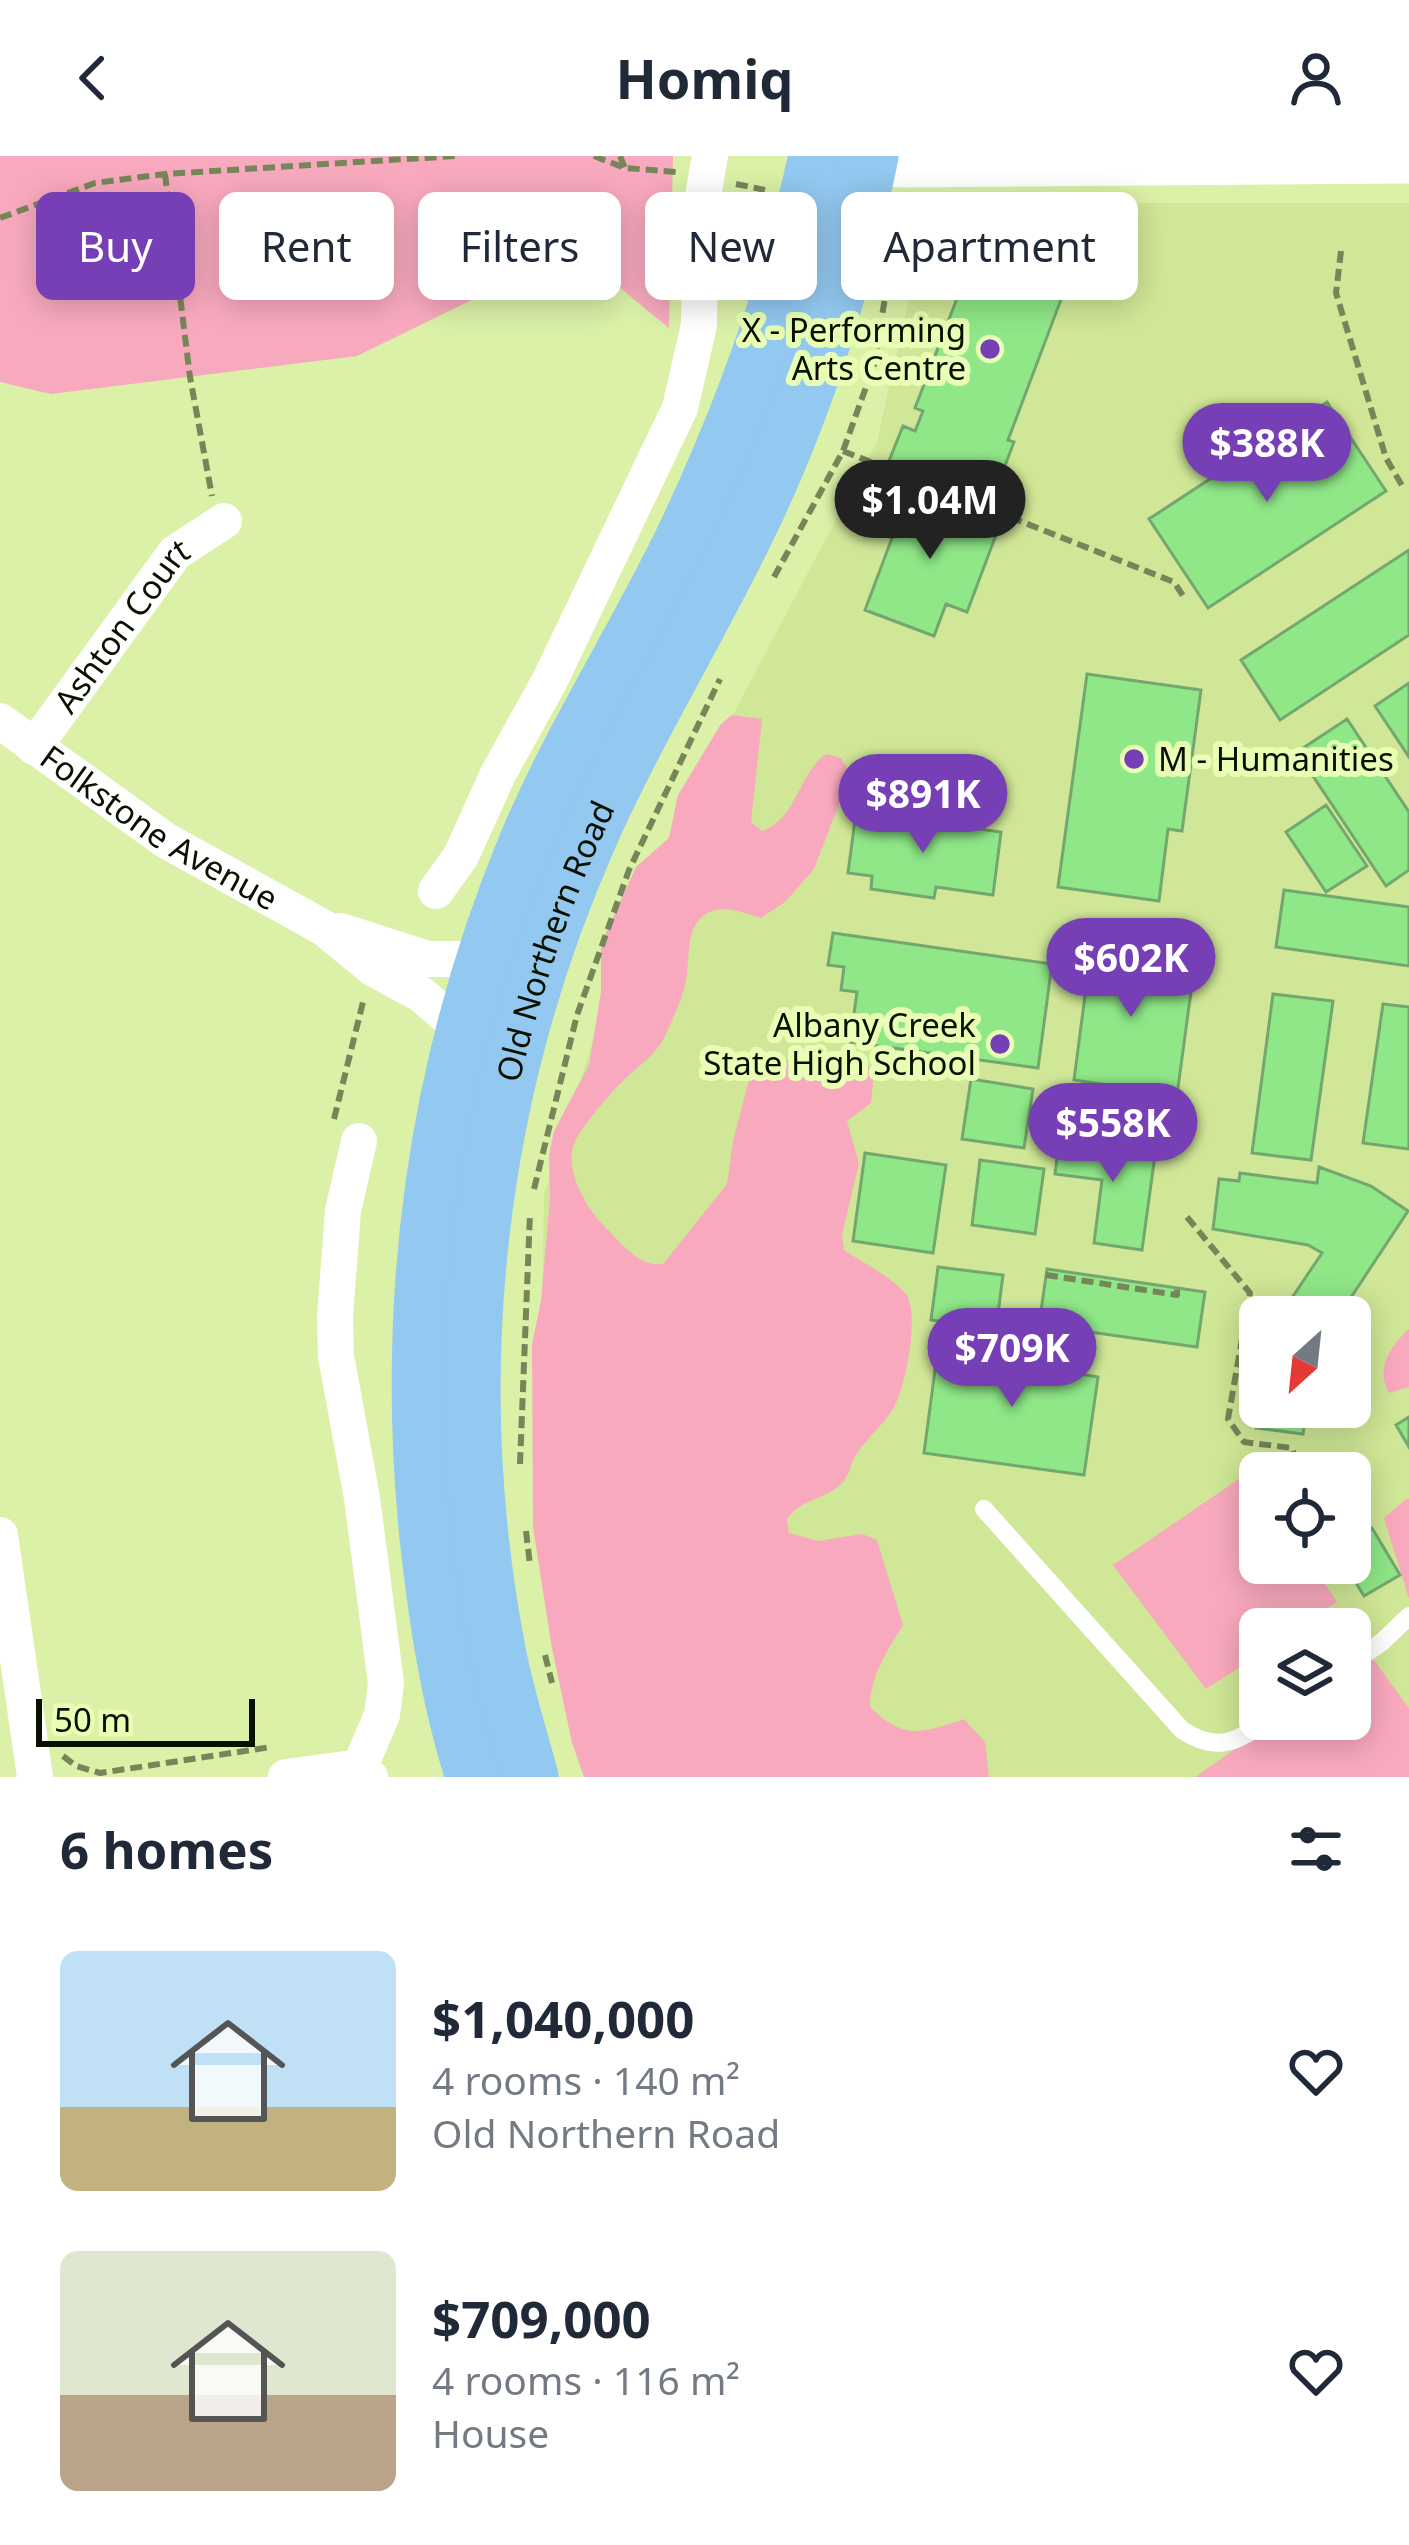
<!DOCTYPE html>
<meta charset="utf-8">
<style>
body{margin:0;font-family:"Noto Sans",sans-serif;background:#f2f2f3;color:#1f2937;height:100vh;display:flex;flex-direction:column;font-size:45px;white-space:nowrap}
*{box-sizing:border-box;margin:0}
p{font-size:39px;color:#747a83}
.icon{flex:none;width:66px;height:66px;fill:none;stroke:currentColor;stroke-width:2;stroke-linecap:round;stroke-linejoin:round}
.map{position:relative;height:1621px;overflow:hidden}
.side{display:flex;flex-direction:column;background:#fff;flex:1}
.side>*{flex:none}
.guide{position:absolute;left:36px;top:36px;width:1338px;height:108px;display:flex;gap:24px}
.needle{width:78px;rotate:207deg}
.controls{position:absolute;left:1239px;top:1140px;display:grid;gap:24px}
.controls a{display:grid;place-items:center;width:132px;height:132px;border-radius:18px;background:#fff;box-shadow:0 6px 30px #0003;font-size:60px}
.scale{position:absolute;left:36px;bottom:30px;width:219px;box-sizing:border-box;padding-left:12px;border:6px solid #091000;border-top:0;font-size:33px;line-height:42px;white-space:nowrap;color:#091000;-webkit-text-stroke:9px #e7feb4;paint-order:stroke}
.price{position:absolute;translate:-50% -102px;padding:0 27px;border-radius:42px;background:#773fb5;color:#fff;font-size:39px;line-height:78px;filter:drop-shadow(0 3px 6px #0008)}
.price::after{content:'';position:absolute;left:50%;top:72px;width:36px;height:27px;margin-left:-18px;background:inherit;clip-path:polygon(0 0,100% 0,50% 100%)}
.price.selected{background:#222;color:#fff}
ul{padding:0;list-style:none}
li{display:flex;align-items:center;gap:36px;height:300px;padding:0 60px}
li span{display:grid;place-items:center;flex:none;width:336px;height:240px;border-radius:18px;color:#555}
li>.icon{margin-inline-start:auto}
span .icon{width:144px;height:144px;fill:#fffc;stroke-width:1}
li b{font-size:51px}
h2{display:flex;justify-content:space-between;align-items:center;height:144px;padding:0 60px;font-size:51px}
.pill{padding:0 42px;border-radius:18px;background:#fff;box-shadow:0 6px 30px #0003;font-size:42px;line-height:108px}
.pill.selected{background:#773fb5;color:#fff}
header{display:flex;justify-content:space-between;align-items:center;height:156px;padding:0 60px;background:#fff;font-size:54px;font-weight:700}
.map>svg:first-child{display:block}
.built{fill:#cfe796;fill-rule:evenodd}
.green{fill:#f9a9be}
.building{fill:#8fe787;stroke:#74a76f;stroke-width:3}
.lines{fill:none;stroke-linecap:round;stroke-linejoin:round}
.path{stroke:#778658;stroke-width:6;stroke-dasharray:12 6;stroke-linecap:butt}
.service{stroke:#fff;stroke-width:18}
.minor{stroke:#fff;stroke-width:36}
.tertiary{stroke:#fff;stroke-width:45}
.trunk{stroke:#93c8f0;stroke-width:57}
.poi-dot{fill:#773fb5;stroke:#e7feb4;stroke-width:4.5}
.labels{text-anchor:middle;stroke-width:12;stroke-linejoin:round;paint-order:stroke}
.poi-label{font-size:33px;fill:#091000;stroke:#e7feb4;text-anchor:end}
.street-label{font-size:33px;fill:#091000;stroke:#e7feb4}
</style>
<header><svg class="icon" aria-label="back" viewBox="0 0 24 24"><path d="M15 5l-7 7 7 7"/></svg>Homiq<svg class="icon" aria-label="person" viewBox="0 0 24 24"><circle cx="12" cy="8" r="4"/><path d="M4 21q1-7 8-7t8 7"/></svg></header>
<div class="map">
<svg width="1409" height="1621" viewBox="0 0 1409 1621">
<rect width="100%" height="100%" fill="#daf1a7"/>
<path class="built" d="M978,47H1409V1621H607L540,1307L544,1040L640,735L877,286L920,93L935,67L955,51ZM1260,1161H1350V1251H1260ZM1260,1317H1350V1407H1260ZM1260,1473H1350V1563H1260Z"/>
<path class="green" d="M0,0H673L669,172L574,94L357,200L51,238L0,226Z
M732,559L762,563L751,666L762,675C798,662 797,619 826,598L841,602L849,616L846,630L814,713L785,746L761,762C741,756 718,746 701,762C684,777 691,813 684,833C679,849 671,868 663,884C654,900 638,910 625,923C612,935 580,972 574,988C564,1015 587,1053 605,1071C622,1087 638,1111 663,1108L727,1028L733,985L752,913L764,904L779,901L809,911L851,900L865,906L874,918L871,947L847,965L859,1007L842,1079L844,1094C863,1107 890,1120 905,1137C921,1155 905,1234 893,1253C883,1269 868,1281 857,1297C850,1307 850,1320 840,1329C823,1344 801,1343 787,1363L789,1377L818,1385L862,1378L877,1384L903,1469C887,1495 870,1520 870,1551C905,1585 922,1577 964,1563L985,1586L989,1621H584L572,1587L551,1487L533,1371L532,1188L541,1145L550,1043L549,999L554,975L589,909L601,836V793L605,779L636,711L669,682L678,639L721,568Z
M1409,1173V1231L1389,1237C1375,1213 1390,1190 1409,1173Z
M1249,1316L1260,1333V1407H1311L1337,1446L1297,1473H1260V1498L1206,1533L1113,1409Z
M1406,1343H1409V1443L1384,1362Z
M1370,1499L1409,1552V1621H1195L1278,1563H1350V1513Z"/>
<path class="building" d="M988,77L1065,106L1056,130L1065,133L1008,284L1014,286L992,344L889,305L903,270L915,275L923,255L915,252L974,98L979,100Z
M1327,246L1386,335L1208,452L1149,363Z
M895,336L954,358L958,347L1002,363L967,456L946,448L934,480L865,454L892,382L880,377Z
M1409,394V479L1280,564L1241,504Z
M1087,518L1201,534L1182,675L1168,673L1159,745L1058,731Z
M1409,527V601L1375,550Z
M1347,563L1409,656V714L1386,730L1297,596Z
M1326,649L1367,710L1326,736L1286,676Z
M856,656L1001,676L993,739L936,731L934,742L871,733L872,720L848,717Z
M1284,734L1409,751V810L1276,791Z
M833,777L1052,808L1038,912L850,886L857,836L841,834L844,811L828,809Z
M1093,778L1157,787L1152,823L1192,828L1177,939L1074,924Z
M1273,838L1333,845L1311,1004L1252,997Z
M1383,848L1409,851V993L1363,987Z
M971,923L1033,933L1024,992L962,983Z
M1060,979L1156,992L1142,1094L1094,1087L1102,1024L1055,1018Z
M865,997L946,1009L933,1097L853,1085Z
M980,1004L1044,1013L1035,1078L972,1069Z
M1319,1011L1371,1030L1408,1055L1338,1161H1279L1322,1097L1308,1089L1213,1073L1219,1023L1239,1025L1240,1017L1317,1027Z
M938,1111L1003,1119L996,1173L931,1164Z
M1047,1113L1205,1136L1197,1191L1039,1169Z
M1017,1177L1054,1193L1047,1212L1098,1221L1084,1319L924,1297L937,1199L1004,1204Z
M1260,1236V1251H1307L1303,1278L1256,1272Z
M1409,1261V1291L1396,1269Z
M1372,1372L1400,1419L1364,1440L1344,1407H1350V1385Z"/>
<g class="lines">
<path class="path" d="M594,0L625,12L677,16
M620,0L625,12
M165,18L190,221L212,340
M736,28L765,34
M0,62L95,27L165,18L455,0
M1341,95L1336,137L1386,302L1404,333
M894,113L948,43
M843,295L1174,426L1185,443
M774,421L843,295L874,209L891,105
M334,963L364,842
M534,1033L577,859L629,714L720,523
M1187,1061L1250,1137L1228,1263L1244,1286L1292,1292L1299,1317
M1046,1119L1177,1139V1132
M520,1308L530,1057
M526,1375L530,1409
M545,1499L552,1527
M63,1600L76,1610L100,1617L271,1591"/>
<path class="service" d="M984,1353L1182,1574C1218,1598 1238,1585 1269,1563
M1350,1508L1382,1486L1409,1460"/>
<g class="minor">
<path id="s1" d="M0,565L165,684L324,772L374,813L422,839L465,876"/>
<path id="s2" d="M34,591L175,397L224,365"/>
<path d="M436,735L461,700L498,618L550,524L680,252L699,169L700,58L710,0"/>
<path d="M340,775L428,803H485"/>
<path d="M0,1379L35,1621"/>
<path d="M358,1615L382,1559L386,1527L362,1342L336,1200L335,1161L343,1055L359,985"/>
<path d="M286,1621L345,1613L370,1621"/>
</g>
<path class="tertiary" d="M837,7L905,9L1409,5"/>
<g class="trunk">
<path d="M474,1621C449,1544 437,1462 428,1381C404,1145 435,910 526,690C570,584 633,487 683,384C742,260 788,134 817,0"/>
<path id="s3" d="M530,1621C519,1580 506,1540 498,1499C444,1223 475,940 588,683C635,576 698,475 749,369C805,253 845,126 870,0"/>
</g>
</g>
<g class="poi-dot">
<circle cx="990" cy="193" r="12"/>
<circle cx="1134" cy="603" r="12"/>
<circle cx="1000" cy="888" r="12"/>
</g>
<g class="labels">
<g class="poi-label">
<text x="966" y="186">X - Performing<tspan x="966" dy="38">Arts Centre</tspan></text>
<text x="1158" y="615" text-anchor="start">M - Humanities</text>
<text x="976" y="881">Albany Creek<tspan x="976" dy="38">State High School</tspan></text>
</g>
<g class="street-label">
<text dy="12" stroke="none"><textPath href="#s2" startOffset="150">Ashton Court</textPath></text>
<text dy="12" stroke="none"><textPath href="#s1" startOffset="192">Folkstone Avenue</textPath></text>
<text dy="12" stroke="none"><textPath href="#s3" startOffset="852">Old Northern Road</textPath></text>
</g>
</g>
</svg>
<div class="controls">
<a><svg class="needle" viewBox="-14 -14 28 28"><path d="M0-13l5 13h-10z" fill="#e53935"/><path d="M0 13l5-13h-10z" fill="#747a83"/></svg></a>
<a><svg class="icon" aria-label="locate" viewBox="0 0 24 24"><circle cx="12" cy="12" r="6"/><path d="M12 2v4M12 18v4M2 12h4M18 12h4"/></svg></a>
<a><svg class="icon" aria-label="layers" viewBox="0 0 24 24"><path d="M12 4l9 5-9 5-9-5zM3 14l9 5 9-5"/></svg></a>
</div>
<div class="scale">50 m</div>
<b class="price" style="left:1267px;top:349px">$388K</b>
<b class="price selected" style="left:930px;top:406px">$1.04M</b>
<b class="price" style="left:923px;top:700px">$891K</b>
<b class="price" style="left:1131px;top:864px">$602K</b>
<b class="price" style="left:1113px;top:1029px">$558K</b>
<b class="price" style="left:1012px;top:1254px">$709K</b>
<div class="guide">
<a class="pill selected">Buy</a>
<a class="pill">Rent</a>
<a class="pill">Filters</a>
<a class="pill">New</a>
<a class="pill">Apartment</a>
</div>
</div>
<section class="side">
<h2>6 homes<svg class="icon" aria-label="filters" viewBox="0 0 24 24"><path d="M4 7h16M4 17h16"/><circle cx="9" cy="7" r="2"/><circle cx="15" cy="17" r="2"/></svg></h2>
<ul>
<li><span style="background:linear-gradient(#bfe0f5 65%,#c2b280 0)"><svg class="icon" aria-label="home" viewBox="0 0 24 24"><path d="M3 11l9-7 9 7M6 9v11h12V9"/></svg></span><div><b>$1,040,000</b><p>4 rooms · 140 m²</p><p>Old Northern Road</p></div><svg class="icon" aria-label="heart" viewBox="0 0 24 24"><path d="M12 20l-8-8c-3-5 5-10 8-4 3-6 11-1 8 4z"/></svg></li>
<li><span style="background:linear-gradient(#dfe7d0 60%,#b9a48a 0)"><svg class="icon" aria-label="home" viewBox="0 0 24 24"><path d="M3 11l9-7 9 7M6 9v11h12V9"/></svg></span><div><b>$709,000</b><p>4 rooms · 116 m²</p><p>House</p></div><svg class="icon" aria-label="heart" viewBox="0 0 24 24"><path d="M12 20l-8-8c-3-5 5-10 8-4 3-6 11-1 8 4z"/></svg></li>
</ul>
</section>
